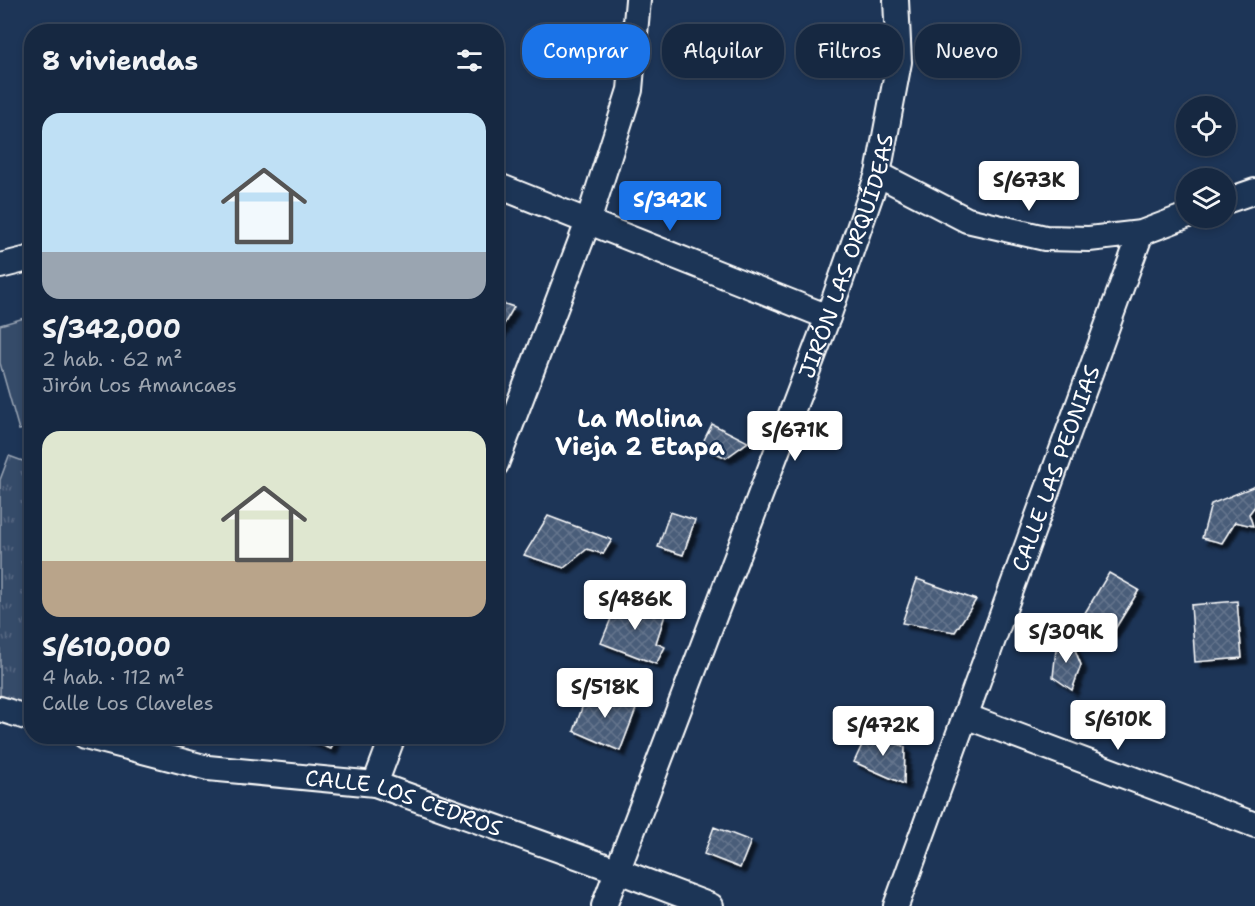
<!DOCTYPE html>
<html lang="es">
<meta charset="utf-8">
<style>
body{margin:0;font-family:"Shantell Sans",sans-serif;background:#1f3048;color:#f1f3f6;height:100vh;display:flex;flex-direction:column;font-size:22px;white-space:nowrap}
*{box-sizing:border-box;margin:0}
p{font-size:20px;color:#9ea6b1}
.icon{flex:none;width:33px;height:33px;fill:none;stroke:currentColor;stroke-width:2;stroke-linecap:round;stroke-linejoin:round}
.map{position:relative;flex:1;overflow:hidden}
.sheet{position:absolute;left:24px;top:24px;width:480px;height:720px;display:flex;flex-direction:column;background:#162841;border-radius:24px;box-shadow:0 3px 9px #0003,0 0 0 2px #35445a}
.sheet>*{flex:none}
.hud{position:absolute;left:522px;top:24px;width:570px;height:54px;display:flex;gap:12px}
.buttons{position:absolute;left:1176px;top:96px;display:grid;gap:12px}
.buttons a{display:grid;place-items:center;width:60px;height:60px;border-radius:50%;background:#162841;box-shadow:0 3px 9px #0003,0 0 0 2px #35445a;font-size:30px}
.price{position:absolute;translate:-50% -51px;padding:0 14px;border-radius:6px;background:#fff;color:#222;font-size:20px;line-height:39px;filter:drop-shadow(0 2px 3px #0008)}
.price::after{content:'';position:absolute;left:50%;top:36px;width:18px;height:14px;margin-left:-9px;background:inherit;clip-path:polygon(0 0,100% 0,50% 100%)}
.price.current{background:#1a73e8;color:#fff}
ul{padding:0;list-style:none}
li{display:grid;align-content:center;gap:12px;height:318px;padding:0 18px}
li span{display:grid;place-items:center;height:186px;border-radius:18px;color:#555}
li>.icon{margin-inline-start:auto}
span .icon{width:108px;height:108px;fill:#fffc;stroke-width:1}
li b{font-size:26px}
h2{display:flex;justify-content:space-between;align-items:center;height:72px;padding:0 18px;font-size:26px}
.tag{padding:0 21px;border-radius:24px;background:#162841;box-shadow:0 3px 9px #0003,0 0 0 2px #35445a;font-size:21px;line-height:54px}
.tag.current{background:#1a73e8;color:#fff}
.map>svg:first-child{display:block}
.grass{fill:url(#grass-tufts);stroke:#9aa5b4;stroke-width:1.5}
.garden{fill:#364b69;stroke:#9aa5b4;stroke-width:1.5}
.building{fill:url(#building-cross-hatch);stroke:#fff;stroke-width:1.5;filter:url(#shadow)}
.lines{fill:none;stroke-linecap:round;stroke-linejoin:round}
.street-casing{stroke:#fff;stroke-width:28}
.street{stroke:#1d3557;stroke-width:24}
.labels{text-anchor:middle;stroke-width:4.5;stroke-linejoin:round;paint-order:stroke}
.street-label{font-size:22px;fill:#fff;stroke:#1d3557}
.neighbourhood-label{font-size:24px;font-weight:bold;fill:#fff;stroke:#1d3557}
</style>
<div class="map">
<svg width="1255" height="906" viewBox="0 0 1255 906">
<defs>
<pattern id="grass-tufts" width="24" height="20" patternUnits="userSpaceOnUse" patternTransform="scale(1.5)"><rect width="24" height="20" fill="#364b69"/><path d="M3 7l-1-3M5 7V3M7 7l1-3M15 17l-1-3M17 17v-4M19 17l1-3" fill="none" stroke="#546680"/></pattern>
<pattern id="building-cross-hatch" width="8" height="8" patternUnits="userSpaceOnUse" patternTransform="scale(1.5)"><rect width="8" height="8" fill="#4a5d79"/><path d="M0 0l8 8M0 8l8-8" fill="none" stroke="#65758d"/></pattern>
<filter id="shadow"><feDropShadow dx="5.5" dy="5.5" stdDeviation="1.5" flood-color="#0009"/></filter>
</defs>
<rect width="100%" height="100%" fill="#1d3557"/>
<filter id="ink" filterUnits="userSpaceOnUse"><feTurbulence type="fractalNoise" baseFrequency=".0167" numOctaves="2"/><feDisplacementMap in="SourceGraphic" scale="12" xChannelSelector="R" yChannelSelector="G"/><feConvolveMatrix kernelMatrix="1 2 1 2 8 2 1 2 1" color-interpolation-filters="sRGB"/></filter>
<g filter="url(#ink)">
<path class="grass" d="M9,456L31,464V706L0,695V480Z"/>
<path class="garden" d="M31,316V427L19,430L0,363V325Z"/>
<path class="building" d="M496,301L514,307L496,338Z
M712,424L748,442L726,458L701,446Z
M1255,486V506L1249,514L1253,526L1235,522L1222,543L1202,538L1211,504Z
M670,512L695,520L683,555L658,547Z
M548,516L612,540L603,554L587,549L564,568L524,555Z
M1109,573L1139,590L1112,634L1083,616Z
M917,579L976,600L955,632L902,623Z
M619,599L665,615L656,643L665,647L656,664L601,643Z
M1237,601L1242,658L1195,662L1191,605Z
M1057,640L1072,642L1081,665L1072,690L1053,677Z
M589,687L636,709L620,751L574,731Z
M869,730L905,747L904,784L854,762Z
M299,736H336L331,749Z
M714,827L751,841L740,868L704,854Z"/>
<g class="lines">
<defs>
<g id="street">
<path d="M878,174L967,220L1045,238L1089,239L1141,233L1186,216"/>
<path d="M496,185L828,317"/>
<path d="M1226,201L1255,191"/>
<path d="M0,266L32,258"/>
<path d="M496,464L588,222L630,90L638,0"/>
<path d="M0,709L32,719"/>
<path d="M965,716L1255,825"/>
<path id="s1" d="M85,736L208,768L375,784L616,870L711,906"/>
<path d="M375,784L393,736"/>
<path id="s2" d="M604,906L828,317L878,174L899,62L896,0"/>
<path id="s3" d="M896,906L1141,233"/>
</g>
</defs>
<use href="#street" class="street-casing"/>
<use href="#street" class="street"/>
</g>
</g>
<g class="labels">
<g class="street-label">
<text dy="8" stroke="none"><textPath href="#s2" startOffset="694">JIRÓN LAS ORQUÍDEAS</textPath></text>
<text dy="8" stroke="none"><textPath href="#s3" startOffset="466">CALLE LAS PEONIAS</textPath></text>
<text dy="8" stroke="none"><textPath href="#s1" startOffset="327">CALLE LOS CEDROS</textPath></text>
</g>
<g class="neighbourhood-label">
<text x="640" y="427">La Molina<tspan x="640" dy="28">Vieja 2 Etapa</tspan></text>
</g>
</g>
</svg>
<div class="buttons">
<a><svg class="icon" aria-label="locate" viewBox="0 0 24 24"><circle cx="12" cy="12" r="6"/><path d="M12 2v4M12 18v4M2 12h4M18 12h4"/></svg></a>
<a><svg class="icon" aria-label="layers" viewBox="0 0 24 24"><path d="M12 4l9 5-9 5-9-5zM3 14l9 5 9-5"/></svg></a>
</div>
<b class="price" style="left:1029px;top:212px">S/673K</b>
<b class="price current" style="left:670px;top:232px">S/342K</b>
<b class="price" style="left:795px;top:462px">S/671K</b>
<b class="price" style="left:635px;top:631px">S/486K</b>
<b class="price" style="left:1066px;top:664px">S/309K</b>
<b class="price" style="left:605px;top:719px">S/518K</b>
<b class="price" style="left:1118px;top:751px">S/610K</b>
<b class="price" style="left:883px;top:757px">S/472K</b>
<div class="hud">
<a class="tag current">Comprar</a>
<a class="tag">Alquilar</a>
<a class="tag">Filtros</a>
<a class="tag">Nuevo</a>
</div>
<section class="sheet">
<h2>8 viviendas<svg class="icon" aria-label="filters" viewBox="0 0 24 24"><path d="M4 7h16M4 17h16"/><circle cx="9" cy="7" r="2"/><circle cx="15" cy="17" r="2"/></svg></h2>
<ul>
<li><span style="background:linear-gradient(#bfe0f5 75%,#9aa5b1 0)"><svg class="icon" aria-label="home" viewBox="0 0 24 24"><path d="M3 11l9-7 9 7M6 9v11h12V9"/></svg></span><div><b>S/342,000</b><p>2 hab. · 62 m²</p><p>Jirón Los Amancaes</p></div></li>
<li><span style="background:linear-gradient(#dfe7d0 70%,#b9a48a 0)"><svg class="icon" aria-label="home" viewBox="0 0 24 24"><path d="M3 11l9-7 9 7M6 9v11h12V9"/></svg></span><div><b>S/610,000</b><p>4 hab. · 112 m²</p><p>Calle Los Claveles</p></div></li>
</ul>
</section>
</div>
